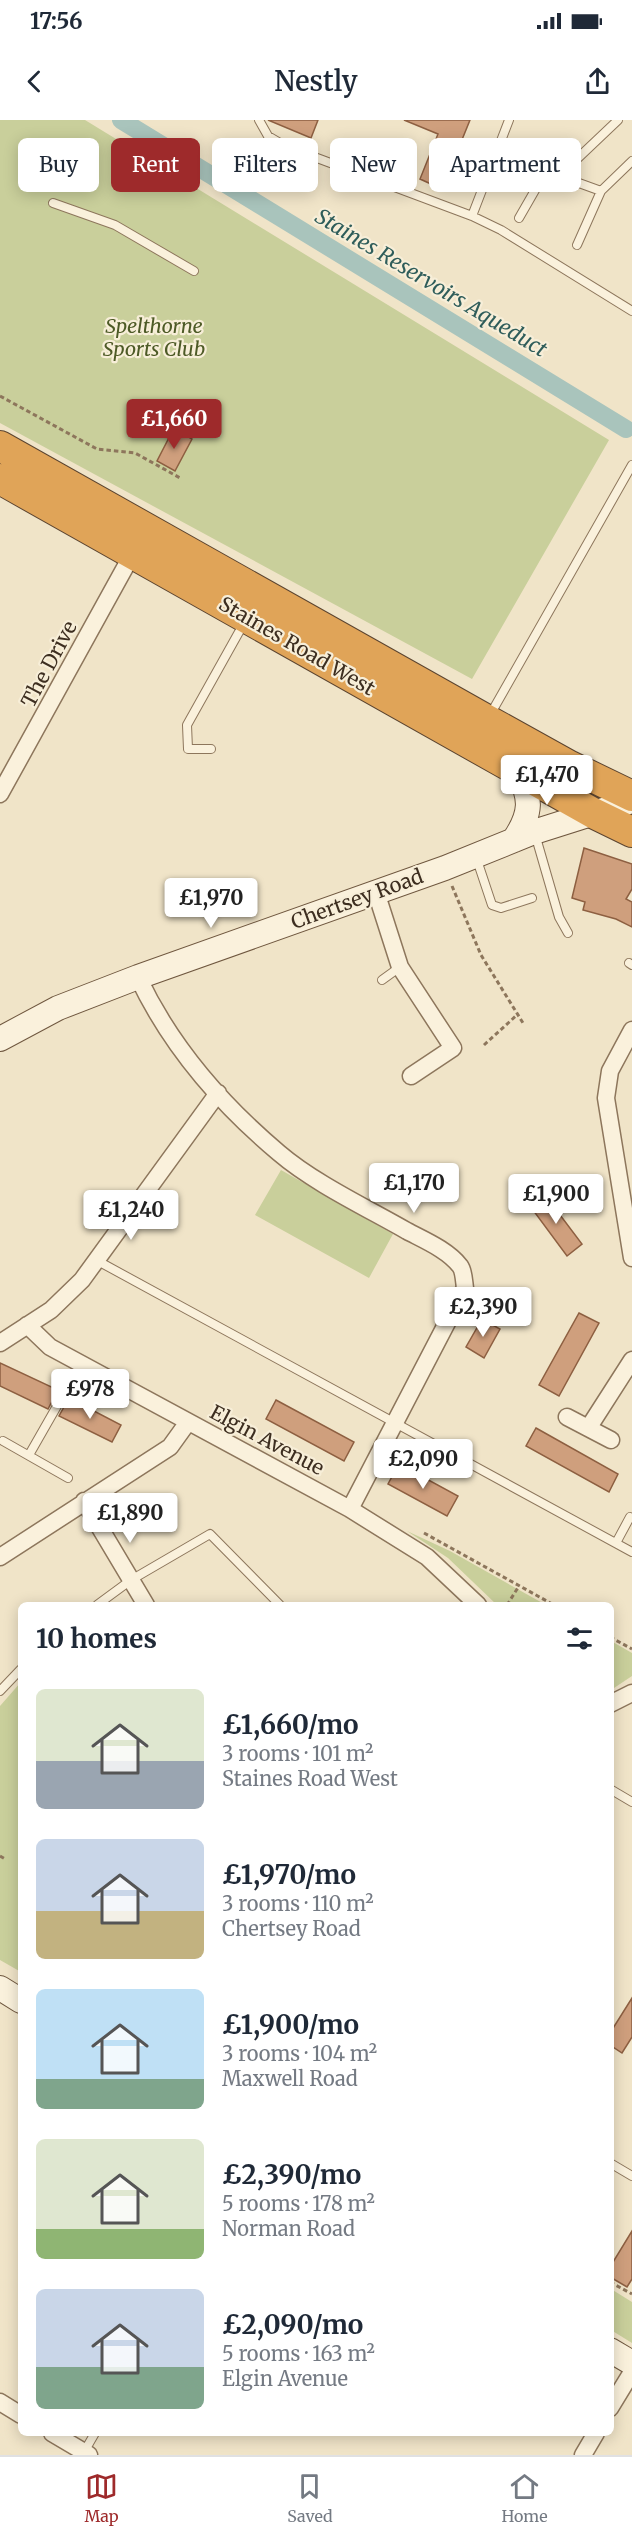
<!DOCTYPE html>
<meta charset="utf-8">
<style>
body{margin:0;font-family:Merriweather,serif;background:#f6f6f7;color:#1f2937;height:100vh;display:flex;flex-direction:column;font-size:22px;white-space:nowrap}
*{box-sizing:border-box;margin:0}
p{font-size:20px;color:#747a83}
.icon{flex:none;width:33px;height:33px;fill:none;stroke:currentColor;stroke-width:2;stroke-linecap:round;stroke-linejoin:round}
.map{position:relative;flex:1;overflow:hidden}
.sheet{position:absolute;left:18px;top:1482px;width:596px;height:834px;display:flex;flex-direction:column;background:#fff;border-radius:9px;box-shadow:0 3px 15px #0003}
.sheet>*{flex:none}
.guide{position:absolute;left:18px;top:18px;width:597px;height:54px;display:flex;gap:12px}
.price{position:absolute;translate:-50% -51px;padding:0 14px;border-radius:6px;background:#fff;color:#222;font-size:20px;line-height:39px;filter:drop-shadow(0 2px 3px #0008)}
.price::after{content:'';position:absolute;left:50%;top:36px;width:18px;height:14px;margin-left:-9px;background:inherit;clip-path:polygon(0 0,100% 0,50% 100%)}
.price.on{background:#9e2a2b;color:#fff}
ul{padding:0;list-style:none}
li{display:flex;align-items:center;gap:18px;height:150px;padding:0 18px}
li span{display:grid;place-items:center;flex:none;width:168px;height:120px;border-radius:9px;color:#555}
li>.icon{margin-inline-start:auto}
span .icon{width:72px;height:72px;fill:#fffc;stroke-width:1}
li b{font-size:26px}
h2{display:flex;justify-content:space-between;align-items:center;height:72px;padding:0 18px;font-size:26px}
.pill{padding:0 21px;border-radius:9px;background:#fff;box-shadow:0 3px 15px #0003;font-size:21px;line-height:54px}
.pill.on{background:#9e2a2b;color:#fff}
.status{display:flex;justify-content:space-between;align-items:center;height:42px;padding:0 30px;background:#fff;direction:ltr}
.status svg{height:16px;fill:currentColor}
header{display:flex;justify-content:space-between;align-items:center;height:78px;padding:0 18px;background:#fff;font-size:27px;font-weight:600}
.menu{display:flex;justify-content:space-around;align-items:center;height:84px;border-top:2px solid #e0e1e3;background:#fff;font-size:16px;color:#747a83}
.menu a{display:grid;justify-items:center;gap:3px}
.menu .on{color:#9e2a2b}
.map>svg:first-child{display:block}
.green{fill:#c9cf9b}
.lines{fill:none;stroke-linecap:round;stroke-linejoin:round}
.canal{stroke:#a9c4bc;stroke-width:18}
.building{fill:#cf9f7d;stroke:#8d5f41;stroke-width:1.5}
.lane-casing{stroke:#8d765c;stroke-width:10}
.street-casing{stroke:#8d765c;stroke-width:19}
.secondary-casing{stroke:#6f573f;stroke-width:26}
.highway-casing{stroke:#5b4430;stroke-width:32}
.path{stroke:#8d765c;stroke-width:3;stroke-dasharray:4.5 3;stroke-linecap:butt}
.lane{stroke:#faf1dc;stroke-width:8}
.street{stroke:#faf1dc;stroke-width:16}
.secondary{stroke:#faf1dc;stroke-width:24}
.highway{stroke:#e0a458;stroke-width:30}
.labels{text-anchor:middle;stroke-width:4.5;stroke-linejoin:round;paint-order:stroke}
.park-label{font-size:20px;font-style:italic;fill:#4d5a26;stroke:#f7eed8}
.street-label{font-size:20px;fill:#3d2e20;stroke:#f7eed8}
.water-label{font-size:21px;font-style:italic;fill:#2f5d5a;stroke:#f7eed8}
</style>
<div class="status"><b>17:56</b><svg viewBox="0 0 49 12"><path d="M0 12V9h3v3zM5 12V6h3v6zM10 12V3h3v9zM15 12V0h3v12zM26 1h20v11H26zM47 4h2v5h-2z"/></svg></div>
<header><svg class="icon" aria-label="back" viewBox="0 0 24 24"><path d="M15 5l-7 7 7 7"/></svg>Nestly<svg class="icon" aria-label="share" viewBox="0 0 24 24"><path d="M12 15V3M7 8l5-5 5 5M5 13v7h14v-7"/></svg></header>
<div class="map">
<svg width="632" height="2335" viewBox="0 0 632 2335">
<rect width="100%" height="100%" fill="#f0e4c8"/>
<path class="green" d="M0,0H85L609,320L472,559L0,303Z
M281,1050L393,1114L369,1158L255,1095Z
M407,1411L450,1431L546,1485H497L448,1438Z
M611,1521L632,1533V1556L611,1570Z
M21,1562V1852L0,1840V1586Z
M611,2169L632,2182V2223L611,2210Z"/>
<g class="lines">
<path class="canal" d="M121,0L626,309"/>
</g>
<path class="building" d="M268,0H318L311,18Z
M404,0H470L442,69L420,59L438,14Z
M174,308L192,319L175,351L157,341Z
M584,728L632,744V769L626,779L632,782V807L616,799L583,790L585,782L572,778Z
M545,1075L582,1124L567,1136L530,1086Z
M579,1193L599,1203L559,1276L539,1265Z
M482,1199L500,1209L484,1238L466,1227Z
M0,1243L58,1270L48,1289L0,1266Z
M69,1278L121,1305L112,1322L59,1296Z
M276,1280L354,1322L344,1341L266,1299Z
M536,1308L618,1354L609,1372L526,1326Z
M399,1344L458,1376L447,1396L388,1364Z
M632,1878V1917L622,1933L610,1925V1913Z
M632,2111V2159L627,2167L610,2157V2147Z"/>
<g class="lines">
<defs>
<path id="lane" d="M259,0L268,16L285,26L472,96L501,110L632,191
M496,33L601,71L577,125
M559,56L618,0
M601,71L632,41
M53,83L115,105L194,151
M472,96L509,0
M519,98L546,51
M490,595L632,345
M211,629H188L187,605L244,503
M535,714L559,797L568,813
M476,737L492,785L501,788L532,778
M629,843L632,845
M382,860L400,847
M96,1140L632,1432
M3,1321L68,1358
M29,1335L81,1244
M616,1423L630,1397
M97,1485L131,1460L210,1414L280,1485
M0,1571L21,1549
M610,1669L632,1682
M610,2043L632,2056
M84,2332L95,2313"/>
<path id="street" d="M0,674L133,433
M376,772L400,847L453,928L411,956
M138,857C170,925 222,985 279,1033C314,1063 367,1088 407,1111C424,1120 448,1130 460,1146C464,1151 464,1162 465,1168L350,1389
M632,910L610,951L606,978L632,1138
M27,1205L50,1227L350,1389L427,1437L478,1485
M0,1223L51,1190L82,1160L218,973
M567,1297L611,1320
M589,1307L632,1240
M84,1381L146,1485
M0,1437L170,1327L188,1302
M610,1584L632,1573
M0,2282L21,2295
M610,2288L632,2252
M52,2313L89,2335
M583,2335L596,2313"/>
<path id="secondary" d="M514,720C532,693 532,678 517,650
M0,919L58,888L138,857L445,748L534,712L632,681
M0,1868L21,1881
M610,2230L632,2243"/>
<path id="highway" d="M0,326L487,600L570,646L632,676
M0,359L593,693L632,712"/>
</defs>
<use href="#lane" class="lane-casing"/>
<use href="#street" class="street-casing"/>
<use href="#secondary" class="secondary-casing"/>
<use href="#highway" class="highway-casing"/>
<path class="path" d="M0,276L97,329L135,333L182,359
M452,766L481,835L523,903
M484,925L518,894
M424,1413L554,1485
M507,1485L519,1466
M610,1517L632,1529
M0,1736L5,1739
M610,2162L632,2174"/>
<use href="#lane" class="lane"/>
<use href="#street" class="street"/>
<use href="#secondary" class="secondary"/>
<use href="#highway" class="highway"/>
</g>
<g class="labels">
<g class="park-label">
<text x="154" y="213">Spelthorne<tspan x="154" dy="23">Sports Club</tspan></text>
</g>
<g class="street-label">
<text transform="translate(297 526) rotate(30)" y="7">Staines Road West</text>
<text transform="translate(49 544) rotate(-62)" y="7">The Drive</text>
<text transform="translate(357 779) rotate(-20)" y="7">Chertsey Road</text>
<text transform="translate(267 1320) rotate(28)" y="7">Elgin Avenue</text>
</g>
<g class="water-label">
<text transform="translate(431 163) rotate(31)" y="7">Staines Reservoirs Aqueduct</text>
</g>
</g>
</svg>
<b class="price on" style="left:174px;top:330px">£1,660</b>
<b class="price" style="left:547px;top:686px">£1,470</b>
<b class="price" style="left:211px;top:809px">£1,970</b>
<b class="price" style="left:414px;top:1094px">£1,170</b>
<b class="price" style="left:556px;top:1105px">£1,900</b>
<b class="price" style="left:131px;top:1121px">£1,240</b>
<b class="price" style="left:483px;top:1218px">£2,390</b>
<b class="price" style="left:90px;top:1300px">£978</b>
<b class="price" style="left:423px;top:1370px">£2,090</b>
<b class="price" style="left:130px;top:1424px">£1,890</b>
<div class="guide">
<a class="pill">Buy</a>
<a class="pill on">Rent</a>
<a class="pill">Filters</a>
<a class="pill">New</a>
<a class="pill">Apartment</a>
</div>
<section class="sheet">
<h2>10 homes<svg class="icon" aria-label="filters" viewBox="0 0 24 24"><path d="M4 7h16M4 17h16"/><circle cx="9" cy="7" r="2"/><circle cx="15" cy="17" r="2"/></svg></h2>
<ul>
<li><span style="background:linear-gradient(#dfe7d0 60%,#9aa5b1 0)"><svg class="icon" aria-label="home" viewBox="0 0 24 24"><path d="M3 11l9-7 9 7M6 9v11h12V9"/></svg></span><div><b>£1,660/mo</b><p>3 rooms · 101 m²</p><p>Staines Road West</p></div></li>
<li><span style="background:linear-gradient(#c9d6e8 60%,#c2b280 0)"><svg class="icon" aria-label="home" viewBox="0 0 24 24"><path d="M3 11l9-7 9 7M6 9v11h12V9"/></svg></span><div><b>£1,970/mo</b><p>3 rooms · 110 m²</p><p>Chertsey Road</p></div></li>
<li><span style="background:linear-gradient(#bfe0f5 75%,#7fa58c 0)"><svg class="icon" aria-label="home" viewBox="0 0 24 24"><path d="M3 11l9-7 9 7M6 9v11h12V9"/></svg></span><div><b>£1,900/mo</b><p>3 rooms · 104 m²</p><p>Maxwell Road</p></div></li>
<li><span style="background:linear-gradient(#dfe7d0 75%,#8fb573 0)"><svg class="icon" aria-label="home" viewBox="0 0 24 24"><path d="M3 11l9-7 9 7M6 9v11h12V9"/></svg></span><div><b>£2,390/mo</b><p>5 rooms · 178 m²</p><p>Norman Road</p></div></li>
<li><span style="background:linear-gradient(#c9d6e8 65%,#7fa58c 0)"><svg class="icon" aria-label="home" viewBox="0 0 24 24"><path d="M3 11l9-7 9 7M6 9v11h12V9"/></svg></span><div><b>£2,090/mo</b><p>5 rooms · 163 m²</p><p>Elgin Avenue</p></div></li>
</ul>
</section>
</div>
<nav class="menu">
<a class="on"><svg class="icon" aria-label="map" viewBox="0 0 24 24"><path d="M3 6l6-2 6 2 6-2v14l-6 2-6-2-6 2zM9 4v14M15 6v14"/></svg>Map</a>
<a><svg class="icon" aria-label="saved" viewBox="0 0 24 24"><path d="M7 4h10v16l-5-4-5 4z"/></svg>Saved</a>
<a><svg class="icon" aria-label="home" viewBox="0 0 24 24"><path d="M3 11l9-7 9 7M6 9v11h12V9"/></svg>Home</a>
</nav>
